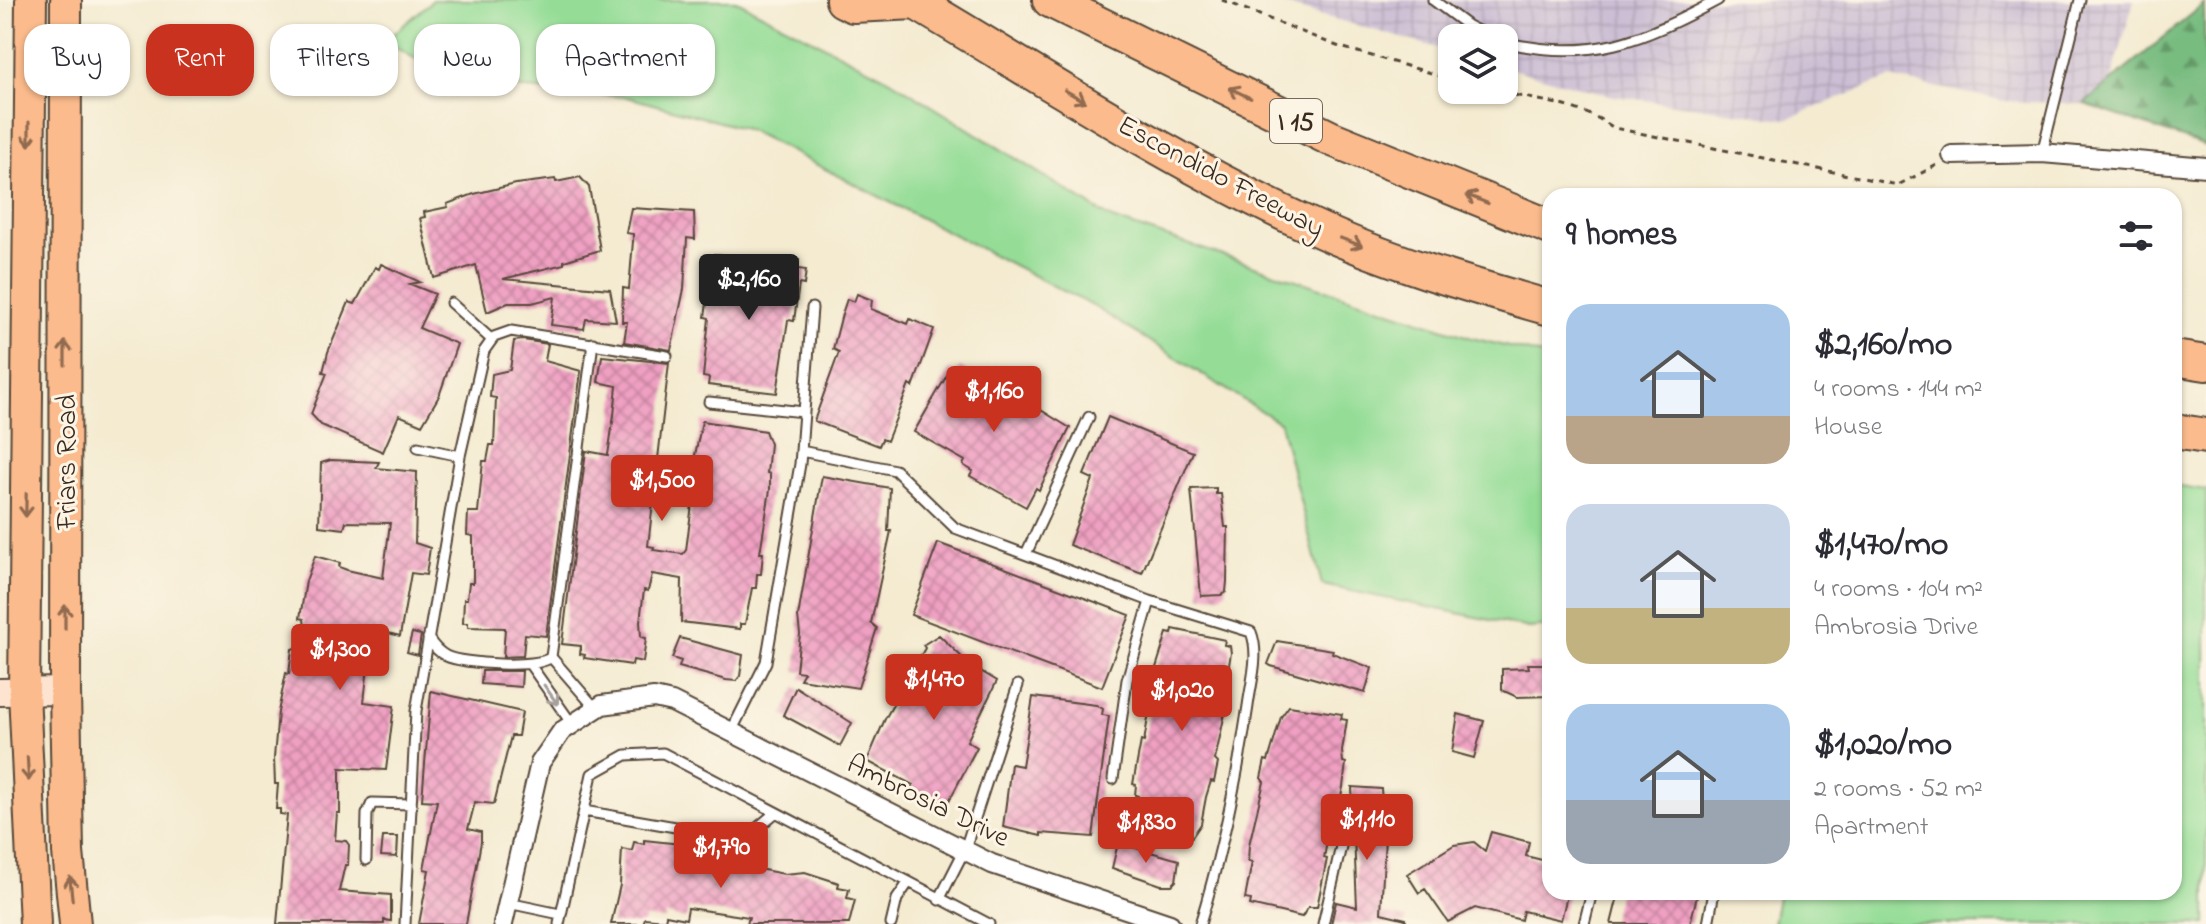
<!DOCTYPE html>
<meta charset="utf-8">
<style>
body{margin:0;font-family:"Indie Flower",sans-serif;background:#f2f2f3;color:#2b2b33;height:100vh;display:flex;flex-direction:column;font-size:30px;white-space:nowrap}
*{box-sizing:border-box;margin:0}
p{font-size:26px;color:#7c7c81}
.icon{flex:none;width:44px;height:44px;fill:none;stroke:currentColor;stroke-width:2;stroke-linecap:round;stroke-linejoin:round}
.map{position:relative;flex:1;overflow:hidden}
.panel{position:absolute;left:1542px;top:188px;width:640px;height:712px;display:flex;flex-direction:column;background:#fff;border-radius:24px;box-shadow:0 2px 6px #0004}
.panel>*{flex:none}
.top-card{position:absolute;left:24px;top:24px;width:760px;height:72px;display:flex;gap:16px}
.tools{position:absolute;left:1438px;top:24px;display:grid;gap:16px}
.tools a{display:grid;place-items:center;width:80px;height:80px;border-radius:16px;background:#fff;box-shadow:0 2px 6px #0004;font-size:40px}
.price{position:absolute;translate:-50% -68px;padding:0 18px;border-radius:8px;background:#c8321e;color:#fff;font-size:26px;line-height:52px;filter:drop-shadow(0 2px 4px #0008)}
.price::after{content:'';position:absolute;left:50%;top:48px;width:24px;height:18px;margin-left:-12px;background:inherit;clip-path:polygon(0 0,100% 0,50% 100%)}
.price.selected{background:#222;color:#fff}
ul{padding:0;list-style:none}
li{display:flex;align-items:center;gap:24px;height:200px;padding:0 24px}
li span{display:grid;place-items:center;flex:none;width:224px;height:160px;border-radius:24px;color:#555}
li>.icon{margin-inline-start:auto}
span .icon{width:96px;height:96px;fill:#fffc;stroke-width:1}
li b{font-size:34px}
h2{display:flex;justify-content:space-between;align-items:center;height:96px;padding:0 24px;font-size:34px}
.tag{padding:0 28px;border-radius:24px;background:#fff;box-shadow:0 2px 6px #0004;font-size:28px;line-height:72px}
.tag.selected{background:#c8321e;color:#fff}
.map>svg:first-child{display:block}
.industrial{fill:url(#industrial-grid)}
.green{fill:#95dd97;stroke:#68845a;stroke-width:2}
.forest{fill:url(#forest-firs);stroke:#5a734f;stroke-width:2}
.building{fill:url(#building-cross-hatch)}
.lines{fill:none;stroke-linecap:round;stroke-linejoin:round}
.lane-casing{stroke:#574739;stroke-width:13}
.street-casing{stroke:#574739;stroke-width:22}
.secondary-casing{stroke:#574739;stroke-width:30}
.primary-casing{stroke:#574739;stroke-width:34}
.highway-casing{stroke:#574739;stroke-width:38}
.path{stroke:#574739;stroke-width:3;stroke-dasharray:6 6;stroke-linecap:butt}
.lane{stroke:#fff;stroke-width:9}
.street{stroke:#fff;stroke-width:18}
.secondary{stroke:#fde4d1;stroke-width:26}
.primary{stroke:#fbbb8c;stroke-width:30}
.highway{stroke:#fbbb8c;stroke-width:34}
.oneway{stroke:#916b50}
.oneway2{stroke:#a79f9a}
.labels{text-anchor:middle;stroke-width:6;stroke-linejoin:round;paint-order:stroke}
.shield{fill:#fcf5e5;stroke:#75675a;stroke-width:2}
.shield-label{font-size:26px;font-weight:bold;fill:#3b2a1e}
.street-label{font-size:28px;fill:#3b2a1e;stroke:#fcf5e5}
</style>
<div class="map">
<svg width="2206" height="924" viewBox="0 0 2206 924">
<defs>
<pattern id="industrial-grid" width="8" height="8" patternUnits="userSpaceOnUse" patternTransform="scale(2)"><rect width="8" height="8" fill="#ccbed4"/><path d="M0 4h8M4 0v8" fill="none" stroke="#b0a3b6"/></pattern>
<pattern id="forest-firs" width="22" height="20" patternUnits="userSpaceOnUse" patternTransform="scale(2)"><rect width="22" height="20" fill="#78bc80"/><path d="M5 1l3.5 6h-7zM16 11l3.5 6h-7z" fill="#649968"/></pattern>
<pattern id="building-cross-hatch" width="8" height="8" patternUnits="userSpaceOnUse" patternTransform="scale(2)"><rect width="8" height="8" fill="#f0a0c3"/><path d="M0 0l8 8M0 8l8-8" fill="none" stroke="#c4839e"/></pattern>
</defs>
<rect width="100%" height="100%" fill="#fcf5e5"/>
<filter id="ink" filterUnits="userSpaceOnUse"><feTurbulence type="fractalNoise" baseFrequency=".0125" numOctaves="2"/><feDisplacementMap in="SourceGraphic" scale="16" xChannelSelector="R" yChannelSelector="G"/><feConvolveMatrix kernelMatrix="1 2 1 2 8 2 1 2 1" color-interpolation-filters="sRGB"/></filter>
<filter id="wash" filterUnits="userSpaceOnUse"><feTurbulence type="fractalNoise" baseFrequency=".006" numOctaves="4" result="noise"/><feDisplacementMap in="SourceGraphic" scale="32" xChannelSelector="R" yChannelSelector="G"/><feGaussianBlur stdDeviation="1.8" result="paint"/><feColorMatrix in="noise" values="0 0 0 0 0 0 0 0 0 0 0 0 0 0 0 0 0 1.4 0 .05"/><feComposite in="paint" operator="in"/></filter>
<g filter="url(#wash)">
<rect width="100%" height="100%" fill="#f4ebd1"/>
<path class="industrial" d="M1267,0H2134L2111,81L2084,104L2006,101L1890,78L1786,119L1614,96L1504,67V38H1452V52Z"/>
<path class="green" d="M433,0H735L889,79L1112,219L1472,338L1550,357V626L1529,628L1322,585L1280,423L1093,306L749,130L627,97L459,84L385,41Z
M2174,485L2206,490V924H1773L1779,892H2174Z"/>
<path class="forest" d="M2204,4L2206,146L2084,104Z"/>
<g id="blocks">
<path class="building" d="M580,177L589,187L600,250L564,261V264L503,279L610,289L616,321L586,319L584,329L551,325L555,297L532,303H508L487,312L476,265L434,278L420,218L425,217L424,212L448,207L447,204L474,194L516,184L555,179L556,182Z
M631,208L694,212L695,239L687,238L684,289L671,350L624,342L627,322H622L623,288L629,289L633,241V234L626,233Z
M714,254L739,257L740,264L778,268L779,258L799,260L798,269L806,270L804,285L799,284L794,321L788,320L777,393L708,385L709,378L703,377L709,318L705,317Z
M381,264L420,282L410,284L435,294L419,328L457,344L439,396L422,425L399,415L383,452L321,425L311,414L327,373L323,372L328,352L349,302L355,304L375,267L379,269Z
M857,294L872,300L871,309L908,324L910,319L934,329L913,387L909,385L887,441L882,439L879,446L814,421L839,352L833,349L842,314L847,299L854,302Z
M523,340L548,344L545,361L581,371L546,636L525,634L523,656L503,657L505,628L468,627V623H463L464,599H467L469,583H473V536L467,535L468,512H478L483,461H487L490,445H494L496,398L490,397L492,374L510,370L514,341Z
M602,356L669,363L648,546L654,547L653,550L683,554L686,550L695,482H692L693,465L702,421L765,431L770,444L767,473L770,474V490L760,553H763L761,574H757L756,588H752L745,624H740V629L681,622L682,579L652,574L648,591L644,590L640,621L641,637L646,638L643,662L633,660L632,665L584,658L585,655L580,654L581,646L562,644L586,451L608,455L614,415L617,386L598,382Z
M960,367L1013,393L1070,428L1039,490L1036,488L1026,507L970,476L973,471L963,465L965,461L914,432L950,370L956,373Z
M1108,417L1193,452L1142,573L1069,545L1093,479L1084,475Z
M331,460L379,462L376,468L417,472L415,543L430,548L426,575L411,573L400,636L376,630L369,658L364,702L394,706L386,770L340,768V813H337L335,840L346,841L349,845L348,865H345L339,891L391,895V921L384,920V924H277L287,815L280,814V809H276L278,784H275L274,758L278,712L286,673L289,674L292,649L307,644L304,619L300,618L306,581L315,556L340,563L339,567L347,570L383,578L390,523L346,522L344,529L319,526L321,463Z
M822,476L890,488L888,531H891L871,623L877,628L858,688L800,679L804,672L796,671L800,634L798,617Z
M1216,488V494H1221L1225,527H1228L1227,581L1226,592L1221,595L1201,596L1191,489Z
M938,543L1130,615L1102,687L911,615Z
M1173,629L1225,640L1224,645L1230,646L1231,653L1226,683L1228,699L1215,760L1218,763L1214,782L1211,781L1206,797L1201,824L1192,837L1134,826L1138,796L1135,795L1136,785L1133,784L1141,741L1144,742L1149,712L1159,714L1161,709L1151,706L1152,670L1155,671L1167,633L1172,634Z
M412,633L421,635L418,655L407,652Z
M939,635L969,664L997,681L967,741L977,747L948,803L923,795L911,789L913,785L867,761L885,719L925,648L923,645Z
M680,638L743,655L740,676L736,681L726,680L679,667L681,661L672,658Z
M1277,641L1333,650L1332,653L1372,668L1365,693L1271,666L1268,664Z
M1528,664H1544V668H1550V696L1517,697L1502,690V669L1529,668Z
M482,671H522L521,687L481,684Z
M796,687L852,723L840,746L783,715Z
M431,691L522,712L518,736H511L494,804L475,802L468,829L481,832V842L466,924H419L429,870L424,869L437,801L422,800Z
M1033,697L1096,705L1103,709L1102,715L1109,716L1093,837L1041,833V836L1003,827L1011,764L1022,766Z
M1289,706L1342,714L1341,719L1347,720L1342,751L1343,762L1346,763L1343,787L1335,824H1330L1324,858L1327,859L1317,907H1308L1302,917L1250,905L1251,900L1245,899L1252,862L1248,861L1249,845L1264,782L1261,778L1265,760L1268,761L1281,717Z
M1458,714L1484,721L1474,758L1452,752Z
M1352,787L1381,789L1385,837L1381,913L1406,919L1405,924H1331L1336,902L1357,907Z
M1491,832L1529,842L1526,856L1550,862V892H1568L1561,920L1523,911L1521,920L1475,908L1448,922L1425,889L1419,893L1407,874L1454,845L1474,842L1485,851Z
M383,837H398L397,857L381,856Z
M644,840L681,844L698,852L697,856L754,864L753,868L784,874L805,872L839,883L838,887L849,889L847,898L855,900L849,924H747L749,917L688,908L686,919L666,915L665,920L645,918L643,924H611L620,885L622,849L632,851L634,842L644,844Z
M1118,843L1179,860L1176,881L1172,885H1161L1112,868Z
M1619,892H1698L1690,924H1611Z"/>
</g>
</g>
<g filter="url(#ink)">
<use href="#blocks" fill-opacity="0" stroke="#574739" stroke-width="2"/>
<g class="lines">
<defs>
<path id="lane" d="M1433,0L1468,26L1492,38
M1504,42C1591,63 1641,41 1718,0
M2042,153L2080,0
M451,303L492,340
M709,402L804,412
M418,447L460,456
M801,451L895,470L955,528L1150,601L1251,632C1260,655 1251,682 1248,706C1237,780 1222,852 1200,924
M1026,554L1089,417
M428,638C433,646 438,652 446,656C462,664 539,669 551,657L593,343
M551,657L596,709
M531,666L572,724
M731,732L766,662L800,464L812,308
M1113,779L1127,680L1150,601
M584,811L744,839L775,813
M366,860L367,814L372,803L411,804
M939,900L965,849L1018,685
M508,903L560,914
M405,924L416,711L460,456L484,351L494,337L511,331L667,356
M559,924L592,774L626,755L663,753L989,924
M891,924L897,899L908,883
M1323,924L1345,829
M1584,924L1592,892
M1708,924L1714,892"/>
<path id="street" d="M1952,155L2042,153L2206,167
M503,924L540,763L562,731L602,705L654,698L672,702L992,864L1170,924"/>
<path id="secondary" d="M0,692L65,691"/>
<path id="primary" d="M31,0L24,692L35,924
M66,0L65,691L68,852L75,924"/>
<path id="highway" d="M843,0L853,5L916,2
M912,0C1039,75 1175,164 1309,225C1385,261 1469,285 1550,308
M1050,0L1330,138L1550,227
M2174,358L2206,363
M2174,431L2206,436"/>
</defs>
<use href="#lane" class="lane-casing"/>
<use href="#street" class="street-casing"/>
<use href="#secondary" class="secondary-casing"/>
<use href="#primary" class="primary-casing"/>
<use href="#highway" class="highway-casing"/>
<path class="path" d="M1222,0L1337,46L1452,79
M1492,90C1534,101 1577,102 1614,128L1898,185L1939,164"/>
<use href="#lane" class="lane"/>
<use href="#street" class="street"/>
<use href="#secondary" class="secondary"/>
<use href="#primary" class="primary"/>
<use href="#highway" class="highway"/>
</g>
<defs><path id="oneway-shaft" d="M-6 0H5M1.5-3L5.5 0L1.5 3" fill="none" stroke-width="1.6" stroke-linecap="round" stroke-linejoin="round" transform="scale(2)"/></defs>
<g class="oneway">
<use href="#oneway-shaft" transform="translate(1240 93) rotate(-154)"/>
<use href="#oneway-shaft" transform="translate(1075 96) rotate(30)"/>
<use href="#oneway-shaft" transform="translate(29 134) rotate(90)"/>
<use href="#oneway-shaft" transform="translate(1477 199) rotate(-158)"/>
<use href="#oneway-shaft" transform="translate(1351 242) rotate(21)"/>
<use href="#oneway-shaft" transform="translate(65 353) rotate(-90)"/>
<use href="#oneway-shaft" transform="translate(26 505) rotate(91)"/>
<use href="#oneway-shaft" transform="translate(65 617) rotate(-90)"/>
<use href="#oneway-shaft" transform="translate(28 769) rotate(87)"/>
<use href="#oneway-shaft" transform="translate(71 888) rotate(-96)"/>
</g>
<use class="oneway2" href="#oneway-shaft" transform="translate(551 695) rotate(55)"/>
</g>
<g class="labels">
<rect class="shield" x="1270" y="99" width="52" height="44" rx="6"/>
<g class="shield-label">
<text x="1296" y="130">I 15</text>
</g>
<g class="street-label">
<text transform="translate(1222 175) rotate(28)" y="10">Escondido Freeway</text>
<text transform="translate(65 462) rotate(-90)" y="10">Friars Road</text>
<text transform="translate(929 799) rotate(26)" y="10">Ambrosia Drive</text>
</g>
</g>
</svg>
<div class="tools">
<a><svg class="icon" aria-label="layers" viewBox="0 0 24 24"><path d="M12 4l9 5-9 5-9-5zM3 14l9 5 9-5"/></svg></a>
</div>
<b class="price selected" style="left:749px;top:322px">$2,160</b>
<b class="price" style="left:994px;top:434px">$1,160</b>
<b class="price" style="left:662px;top:523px">$1,500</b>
<b class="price" style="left:340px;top:692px">$1,300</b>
<b class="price" style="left:934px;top:722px">$1,470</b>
<b class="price" style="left:1182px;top:733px">$1,020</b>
<b class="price" style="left:1367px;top:862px">$1,110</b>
<b class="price" style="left:1146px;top:865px">$1,830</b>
<b class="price" style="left:721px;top:890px">$1,790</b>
<div class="top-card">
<a class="tag">Buy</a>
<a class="tag selected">Rent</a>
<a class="tag">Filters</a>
<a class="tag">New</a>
<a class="tag">Apartment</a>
</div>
<section class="panel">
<h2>9 homes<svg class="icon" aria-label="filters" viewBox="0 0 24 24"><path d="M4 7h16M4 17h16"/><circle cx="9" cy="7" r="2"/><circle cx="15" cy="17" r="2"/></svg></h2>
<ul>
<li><span style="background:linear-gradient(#a9c7e8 70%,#b9a48a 0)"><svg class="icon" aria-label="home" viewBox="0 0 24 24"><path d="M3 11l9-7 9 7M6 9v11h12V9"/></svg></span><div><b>$2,160/mo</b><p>4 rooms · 144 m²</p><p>House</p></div></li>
<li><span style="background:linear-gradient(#c9d6e8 65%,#c2b280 0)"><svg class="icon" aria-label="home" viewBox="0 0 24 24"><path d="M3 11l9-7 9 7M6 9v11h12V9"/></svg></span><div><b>$1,470/mo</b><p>4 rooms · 104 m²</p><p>Ambrosia Drive</p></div></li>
<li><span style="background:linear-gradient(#a9c7e8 60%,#9aa5b1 0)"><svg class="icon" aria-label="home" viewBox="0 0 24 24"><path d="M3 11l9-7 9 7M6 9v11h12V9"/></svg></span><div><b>$1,020/mo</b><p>2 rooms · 52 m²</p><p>Apartment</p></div></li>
</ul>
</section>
</div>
